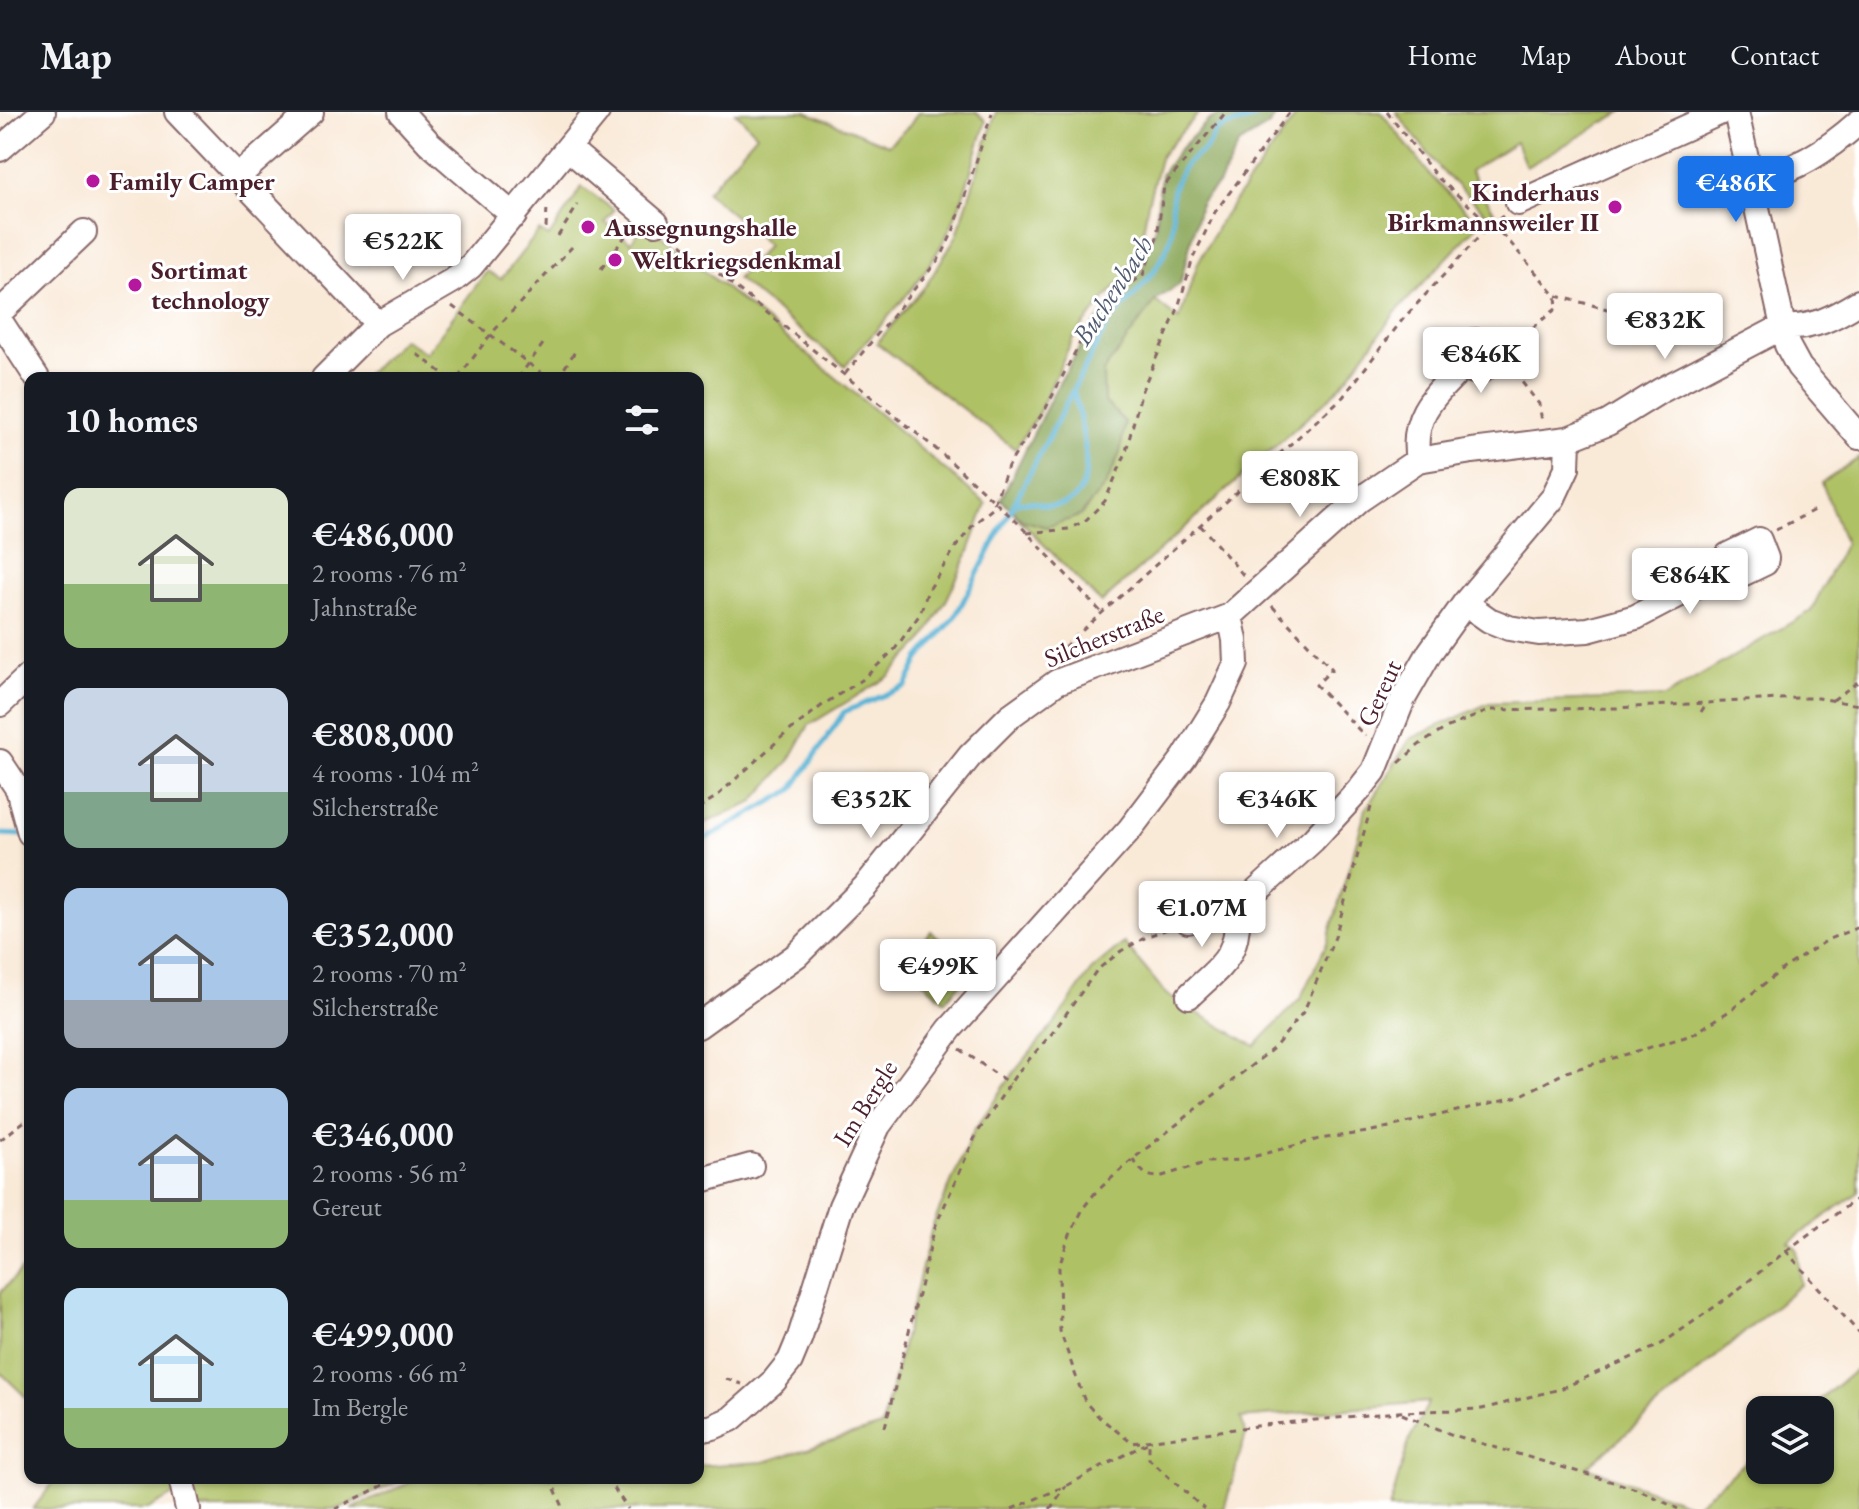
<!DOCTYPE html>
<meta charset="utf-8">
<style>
body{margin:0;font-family:"EB Garamond",serif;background:#20242c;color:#f1f3f6;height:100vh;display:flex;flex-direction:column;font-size:30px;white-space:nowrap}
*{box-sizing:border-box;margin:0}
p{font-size:26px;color:#9ea1a6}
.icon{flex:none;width:44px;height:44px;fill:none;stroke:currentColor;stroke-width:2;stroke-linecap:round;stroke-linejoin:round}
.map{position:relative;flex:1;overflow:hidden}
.sheet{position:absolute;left:24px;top:260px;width:680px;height:1112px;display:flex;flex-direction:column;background:#171b24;border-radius:16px;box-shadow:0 2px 6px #0004}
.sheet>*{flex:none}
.buttons{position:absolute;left:1746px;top:1284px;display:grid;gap:16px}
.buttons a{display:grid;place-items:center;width:88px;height:88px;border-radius:16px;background:#171b24;box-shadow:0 2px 6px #0004;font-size:40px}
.price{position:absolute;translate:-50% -68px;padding:0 18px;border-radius:8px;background:#fff;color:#222;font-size:26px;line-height:52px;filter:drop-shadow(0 2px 4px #0008)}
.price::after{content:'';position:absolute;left:50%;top:48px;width:24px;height:18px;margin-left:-12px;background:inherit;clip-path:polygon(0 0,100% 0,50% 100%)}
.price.current{background:#1a73e8;color:#fff}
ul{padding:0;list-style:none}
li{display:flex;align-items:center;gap:24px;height:200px;padding:0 40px}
li span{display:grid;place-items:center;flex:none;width:224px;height:160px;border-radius:16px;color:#555}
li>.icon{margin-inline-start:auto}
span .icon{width:96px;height:96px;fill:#fffc;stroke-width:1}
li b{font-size:34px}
h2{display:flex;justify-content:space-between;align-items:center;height:96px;padding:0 40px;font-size:34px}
header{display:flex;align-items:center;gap:48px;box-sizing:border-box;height:112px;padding:0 40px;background:#171b24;border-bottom:2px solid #363941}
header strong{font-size:38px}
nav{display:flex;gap:44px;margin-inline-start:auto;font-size:28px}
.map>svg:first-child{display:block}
.green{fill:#afc165;stroke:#7c7048;stroke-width:2}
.forest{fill:#8ba75a;stroke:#6a6342;stroke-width:2}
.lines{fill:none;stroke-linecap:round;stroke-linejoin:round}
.stream{stroke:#59b3d6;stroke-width:5}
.minor-casing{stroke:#876667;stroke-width:28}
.path{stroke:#876667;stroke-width:3;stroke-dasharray:6 6;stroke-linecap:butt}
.minor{stroke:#fff;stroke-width:24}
.poi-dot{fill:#b5179e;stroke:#fff;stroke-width:3}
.labels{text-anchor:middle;stroke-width:6;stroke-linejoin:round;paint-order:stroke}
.poi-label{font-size:26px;font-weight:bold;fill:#4a1f2b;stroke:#fff;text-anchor:start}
.street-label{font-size:26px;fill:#4a1f2b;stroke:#fff}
.water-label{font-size:28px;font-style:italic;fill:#505a6f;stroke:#fff}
</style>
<header>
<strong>Map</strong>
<nav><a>Home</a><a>Map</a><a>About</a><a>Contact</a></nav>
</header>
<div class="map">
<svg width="1859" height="1397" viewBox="0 0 1859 1397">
<rect width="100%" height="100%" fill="#fff"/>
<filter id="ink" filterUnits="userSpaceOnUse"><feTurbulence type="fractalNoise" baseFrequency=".0125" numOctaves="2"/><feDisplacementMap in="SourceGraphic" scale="16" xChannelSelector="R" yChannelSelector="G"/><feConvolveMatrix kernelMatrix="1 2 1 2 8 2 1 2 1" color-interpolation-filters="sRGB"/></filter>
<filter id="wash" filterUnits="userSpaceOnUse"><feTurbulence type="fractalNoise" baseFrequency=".006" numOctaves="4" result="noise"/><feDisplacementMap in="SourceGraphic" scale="32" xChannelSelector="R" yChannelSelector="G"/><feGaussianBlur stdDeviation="1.8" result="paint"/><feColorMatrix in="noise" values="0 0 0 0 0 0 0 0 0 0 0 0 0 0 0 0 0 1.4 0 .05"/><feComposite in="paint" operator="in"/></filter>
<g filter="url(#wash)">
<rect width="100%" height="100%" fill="#f9e9d7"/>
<path class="green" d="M735,0H806L888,33L910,13L918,0H976L986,9C973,50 963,95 942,132C917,177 878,215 845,254L737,167L768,133L707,80L757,22Z
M996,0H1200L1161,43L1148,91L1137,154L1114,176L1073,226L1038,302L1015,337L877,231L927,172L957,123Z
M1299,0H1381L1431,64L1479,112L1395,201L1347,266L1330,285L1101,491L1015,403L1013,392L1147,182L1179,208L1198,151L1221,108Z
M1396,0H1622L1526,55L1516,30L1470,59L1496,103L1490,105L1441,58Z
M582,75L614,98L605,110L631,130L645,111L834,264L986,392L968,442L947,487L923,529L888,565L809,613L789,649L752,691L698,714V266H363L403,227L426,241L487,159L501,167L539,119L549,125Z
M1859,346V1080L1789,1130L1798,1138L1801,1172L1587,1355L1694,1394L1760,1338V1358H1820V1298H1808L1859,1255V1397H1389L1410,1326L1429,1290L1241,1306L1246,1322L1224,1397H351L420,1366H698V1354L764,1350L882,1314L932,1115L974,1018L1015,959L1054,912L1091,859L1124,831L1167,883L1255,934L1300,887L1327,831L1366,697L1410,627L1489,591L1664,585L1811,499L1845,431L1822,371Z
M931,819L972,858L945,889L902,851Z
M30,1149V1289L0,1260V1181Z
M57,1366H173L175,1382L148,1397H33Z
M181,1366H406L338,1397H189Z"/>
<path class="forest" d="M1225,0H1279L1268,14L1239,32L1221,69L1201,90L1180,172L1157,187L1103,260L1104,289L1125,310L1120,341L1106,373L1080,404L1046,415L1022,408L1001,387L1055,278L1090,218L1118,183L1142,158L1155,117L1161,63L1178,39L1209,8Z"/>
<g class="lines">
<path class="stream" d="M1014,391C1020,391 1026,389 1032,390C1038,391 1045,394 1050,394C1108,393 1080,314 1074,280
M0,722L23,723
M698,731L792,678L844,600L906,574L919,547L955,505L1109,209C1131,188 1168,150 1172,119C1175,88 1165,84 1184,55C1190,46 1200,43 1207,35C1211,30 1212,23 1217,19C1231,8 1245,15 1261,0"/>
</g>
</g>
<g filter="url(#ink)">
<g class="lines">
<defs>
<path id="minor" d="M177,0L378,212
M401,0L429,31L514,104
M1736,0L1787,233L1799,255L1859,325
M568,36L656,111
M0,37L43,0
M237,65L311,0
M1752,70C1796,58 1825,40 1859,10
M1518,91L1721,0
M0,200L84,120
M0,209L37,266
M1782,215C1813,217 1833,206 1859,190
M1461 244a15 15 0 1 1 30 0a15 15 0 1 1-30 0Z
M324,266L378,212L452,169L471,154L597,0
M1418,348C1410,303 1435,283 1464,253
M1465,491L1489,508L1509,516L1539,521L1588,518L1636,505L1720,461L1738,464L1765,451L1766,446L1759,428L1728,443L1720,461
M0,592L30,563
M0,650L18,677L30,721
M1188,809L1237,797L1313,728L1359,678L1374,659L1403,587L1430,540L1465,491L1553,386L1567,356L1568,327
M1189,884C1221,853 1240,845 1237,797
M698,914L797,843L865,775L970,644L1010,604L1057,570L1230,504L1359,388L1418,348L1472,339L1568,327L1608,311L1660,279L1782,215
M698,1069L751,1054
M698,1318L713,1315L731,1307L774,1269L790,1249L800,1225L841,1094L878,1014L950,917L1130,717L1184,646L1218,591L1236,552L1235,528L1230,504
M181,1366L188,1397"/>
</defs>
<use href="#minor" class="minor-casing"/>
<path class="path" d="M1387,0L1436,64L1508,128L1556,184L1557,196L1500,242L1491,245
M546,116L547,94
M558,124L578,93
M672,124L941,341L1017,410L1102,501
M601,157L629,119
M1557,184L1615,199
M452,194L548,266
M417,242L449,266
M1500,242L1539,292L1542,309
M845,262L942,143L954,117L992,1
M458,266L491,222L572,135
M518,266L546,228
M558,266L576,238
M611,266L616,260
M1200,413L1245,465
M1776,418L1816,397
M1027,421L1069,417L1086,408L1105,389L1125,343L1142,278L1177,199L1193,146L1215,100L1290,0
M1272,494L1332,557L1316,573L1365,624
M1060,546L1065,534L1102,501L1343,285L1403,207L1490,113L1503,104
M1833,588L1859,569
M1701,600L1706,592
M1399,651L1419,633L1448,615L1491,598L1616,596L1797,586H1818L1859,593
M1371,695L1335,825L1304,899L1275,935L1133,1047L1095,1081L1084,1095L1068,1127L1059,1155L1060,1219L1085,1290L1099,1305L1132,1331L1264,1313L1398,1300L1482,1297L1560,1277L1660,1233L1730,1184L1786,1139L1859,1221
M698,696L716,685L783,624L824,592L862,568L895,537L920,502L927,481L955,436L973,413L992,397L1008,354L1046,296L1084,223L1116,182L1143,163L1157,125L1164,74L1226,0
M948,839L974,862
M960,937L1010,972
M0,1028L30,1005
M1133,1047C1140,1058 1145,1065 1159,1065L1208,1050L1241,1048L1319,1027L1368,1020L1520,984L1566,960L1692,923L1731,898L1784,856L1829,827L1859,815
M1786,1139L1859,1085
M726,1267L742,1272
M1402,1302L1453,1323L1640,1378L1678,1397
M885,1315L935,1115L976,1023L1017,961L1054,919L1097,858L1121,839L1148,824L1170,816
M550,1366L564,1397
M607,1366L628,1397
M335,1397L398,1366
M1012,1397L1066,1374L1149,1330V1347L1204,1397
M1050,1397L1066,1374"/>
<use href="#minor" class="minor"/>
</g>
</g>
<g class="poi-dot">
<circle cx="93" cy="69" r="8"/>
<circle cx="1615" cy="95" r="8"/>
<circle cx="588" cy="115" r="8"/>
<circle cx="615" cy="148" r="8"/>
<circle cx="135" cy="173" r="8"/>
</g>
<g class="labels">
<g class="poi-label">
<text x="109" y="78">Family Camper</text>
<text x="1599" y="89" text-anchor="end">Kinderhaus<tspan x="1599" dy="30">Birkmannsweiler II</tspan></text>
<text x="604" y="124">Aussegnungshalle</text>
<text x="631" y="157">Weltkriegsdenkmal</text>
<text x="151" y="167">Sortimat<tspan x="151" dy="30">technology</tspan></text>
</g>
<g class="street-label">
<text transform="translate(1104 524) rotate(-22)" y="9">Silcherstraße</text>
<text transform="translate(1379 581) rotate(-65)" y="9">Gereut</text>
<text transform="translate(865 991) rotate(-58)" y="9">Im Bergle</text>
</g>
<g class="water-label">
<text transform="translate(1112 178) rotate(-57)" y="10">Buchenbach</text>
</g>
</g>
</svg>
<div class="buttons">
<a><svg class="icon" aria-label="layers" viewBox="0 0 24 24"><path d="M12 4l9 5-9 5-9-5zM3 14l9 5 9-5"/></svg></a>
</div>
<b class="price current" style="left:1736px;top:112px">€486K</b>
<b class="price" style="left:403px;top:170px">€522K</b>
<b class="price" style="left:1665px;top:249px">€832K</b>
<b class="price" style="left:1481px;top:283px">€846K</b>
<b class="price" style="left:1300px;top:407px">€808K</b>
<b class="price" style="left:1690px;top:504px">€864K</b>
<b class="price" style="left:871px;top:728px">€352K</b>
<b class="price" style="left:1277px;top:728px">€346K</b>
<b class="price" style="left:1202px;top:837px">€1.07M</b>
<b class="price" style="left:938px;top:895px">€499K</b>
<section class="sheet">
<h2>10 homes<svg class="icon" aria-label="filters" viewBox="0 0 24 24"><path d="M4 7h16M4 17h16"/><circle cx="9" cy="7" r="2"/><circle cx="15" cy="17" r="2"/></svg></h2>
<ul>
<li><span style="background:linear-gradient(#dfe7d0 60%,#8fb573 0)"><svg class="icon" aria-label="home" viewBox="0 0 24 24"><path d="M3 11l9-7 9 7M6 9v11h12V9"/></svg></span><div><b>€486,000</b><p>2 rooms · 76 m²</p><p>Jahnstraße</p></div></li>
<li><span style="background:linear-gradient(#c9d6e8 65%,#7fa58c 0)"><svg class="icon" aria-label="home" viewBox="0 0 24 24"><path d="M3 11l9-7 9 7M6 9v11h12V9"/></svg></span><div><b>€808,000</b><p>4 rooms · 104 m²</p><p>Silcherstraße</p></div></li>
<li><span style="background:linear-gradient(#a9c7e8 70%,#9aa5b1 0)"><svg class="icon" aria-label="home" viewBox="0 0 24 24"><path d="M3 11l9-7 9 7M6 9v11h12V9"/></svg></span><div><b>€352,000</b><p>2 rooms · 70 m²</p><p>Silcherstraße</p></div></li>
<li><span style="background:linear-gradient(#a9c7e8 70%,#8fb573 0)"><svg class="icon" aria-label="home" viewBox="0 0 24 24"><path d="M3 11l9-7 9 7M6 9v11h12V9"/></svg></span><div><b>€346,000</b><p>2 rooms · 56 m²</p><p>Gereut</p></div></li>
<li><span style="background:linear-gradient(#bfe0f5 75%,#8fb573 0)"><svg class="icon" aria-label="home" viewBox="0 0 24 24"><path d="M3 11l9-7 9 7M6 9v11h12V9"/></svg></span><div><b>€499,000</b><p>2 rooms · 66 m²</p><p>Im Bergle</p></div></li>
</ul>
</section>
</div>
